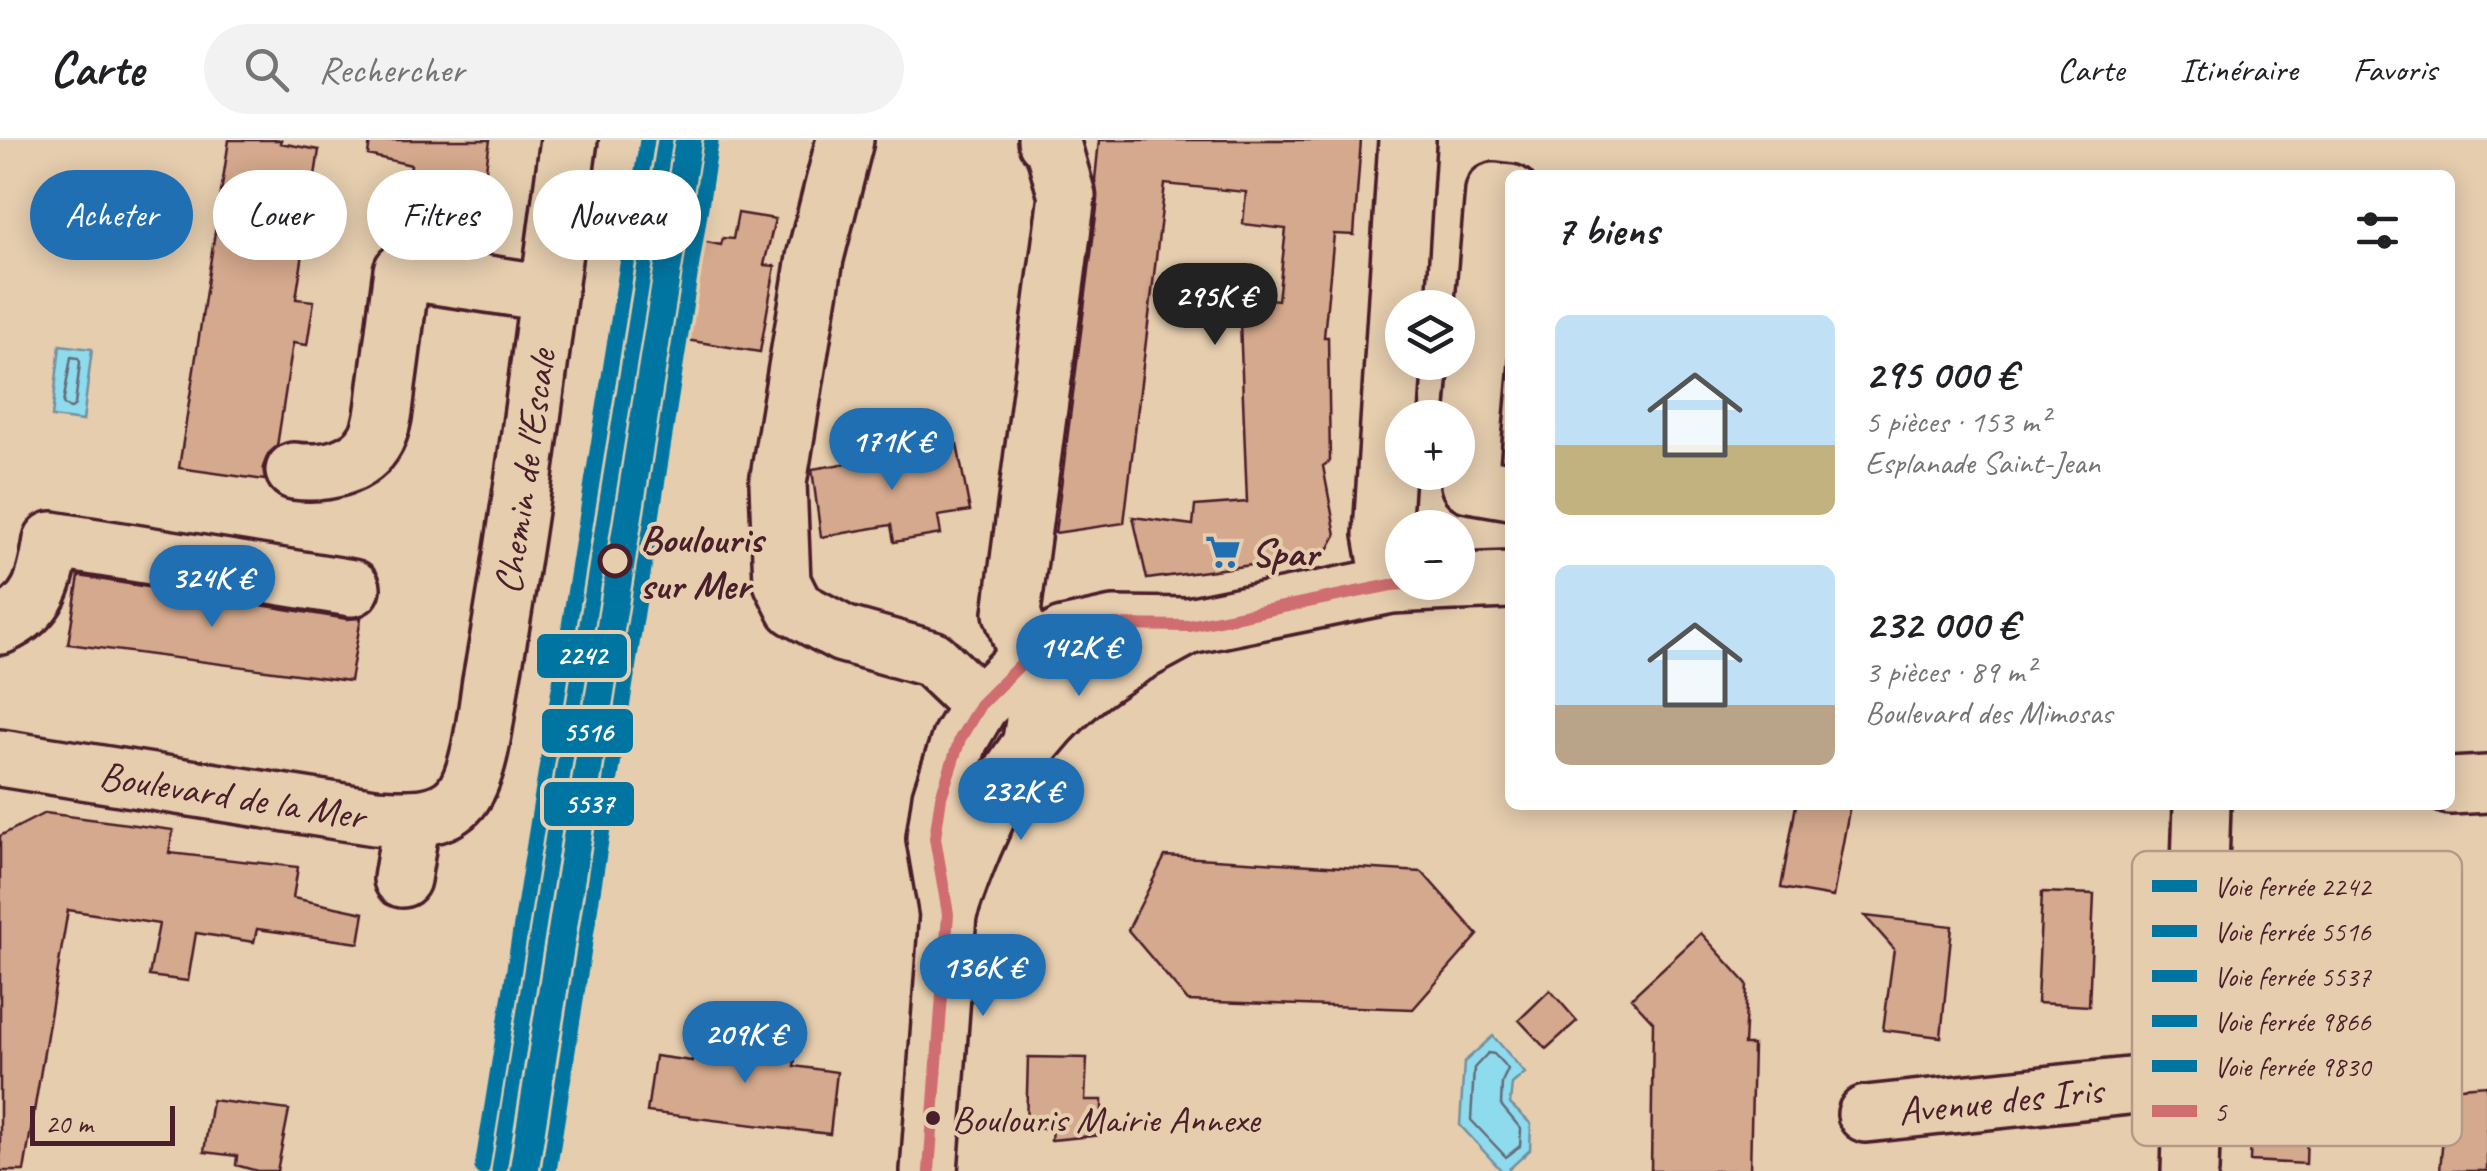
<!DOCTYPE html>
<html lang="fr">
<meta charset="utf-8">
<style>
body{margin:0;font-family:Caveat,sans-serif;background:#f2f2f2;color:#202124;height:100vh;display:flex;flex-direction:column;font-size:38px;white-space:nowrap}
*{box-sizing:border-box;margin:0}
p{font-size:32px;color:#757577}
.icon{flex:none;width:55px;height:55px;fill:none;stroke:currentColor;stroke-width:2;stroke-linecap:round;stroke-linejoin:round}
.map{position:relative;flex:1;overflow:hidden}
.side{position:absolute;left:1505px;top:30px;width:950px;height:640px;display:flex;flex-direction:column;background:#fff;border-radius:15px;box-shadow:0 5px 25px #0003}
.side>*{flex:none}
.top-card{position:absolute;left:30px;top:30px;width:950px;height:90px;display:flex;gap:20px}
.buttons{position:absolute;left:1385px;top:150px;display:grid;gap:20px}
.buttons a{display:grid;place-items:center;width:90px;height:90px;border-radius:50%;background:#fff;box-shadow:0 5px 25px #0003;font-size:50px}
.scale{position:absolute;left:30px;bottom:25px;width:145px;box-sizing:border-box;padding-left:10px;border:5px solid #4a1f2b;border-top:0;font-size:28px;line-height:35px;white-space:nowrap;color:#4a1f2b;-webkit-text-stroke:8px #e5cdae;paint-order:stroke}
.price{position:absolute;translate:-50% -85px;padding:0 22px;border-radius:35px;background:#1f6fb2;color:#fff;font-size:32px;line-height:65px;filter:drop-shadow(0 2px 5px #0008)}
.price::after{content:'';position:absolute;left:50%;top:60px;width:30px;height:22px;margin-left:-15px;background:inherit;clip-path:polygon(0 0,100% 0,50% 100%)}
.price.on{background:#222;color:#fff}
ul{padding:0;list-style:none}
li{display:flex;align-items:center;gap:30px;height:250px;padding:0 50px}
li span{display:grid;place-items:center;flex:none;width:280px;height:200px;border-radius:15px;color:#555}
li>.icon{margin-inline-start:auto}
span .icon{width:120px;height:120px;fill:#fffc;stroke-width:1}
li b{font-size:42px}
h2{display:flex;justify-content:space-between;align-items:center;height:120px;padding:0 50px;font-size:42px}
.chip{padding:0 35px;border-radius:45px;background:#fff;box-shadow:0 5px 25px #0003;font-size:35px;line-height:90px}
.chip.on{background:#1f6fb2;color:#fff}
header{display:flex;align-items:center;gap:60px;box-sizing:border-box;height:140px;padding:0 50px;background:#fff;border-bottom:2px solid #e0e0e0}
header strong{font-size:48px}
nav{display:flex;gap:55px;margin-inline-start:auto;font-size:35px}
.search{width:700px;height:90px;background:#f2f2f2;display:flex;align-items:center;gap:25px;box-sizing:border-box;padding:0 35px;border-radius:55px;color:#757577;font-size:38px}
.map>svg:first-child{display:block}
.water{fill:#8edbed;stroke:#73909f;stroke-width:2.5}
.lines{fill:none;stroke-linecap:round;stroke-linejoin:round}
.shore{stroke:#656a79;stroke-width:2.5}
.building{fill:#d4a98d;stroke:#4a1f2b;stroke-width:2.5}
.minor-casing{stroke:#4a1f2b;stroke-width:62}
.minor{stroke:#e5cdae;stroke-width:55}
.bus-1-casing{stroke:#e5cdae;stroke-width:20}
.bus-1{stroke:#cf6d6f;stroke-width:12}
.rail-1-casing{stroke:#e5cdae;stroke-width:22}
.rail-2-casing{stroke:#e5cdae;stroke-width:22}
.rail-3-casing{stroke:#e5cdae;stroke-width:22}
.rail-4-casing{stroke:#e5cdae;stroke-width:22}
.rail-5-casing{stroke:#e5cdae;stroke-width:22}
.rail-1{stroke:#0075a1;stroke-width:15}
.rail-2{stroke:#0075a1;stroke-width:15}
.rail-3{stroke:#0075a1;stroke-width:15}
.rail-4{stroke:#0075a1;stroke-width:15}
.rail-5{stroke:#0075a1;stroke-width:15}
.stop-dot{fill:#e5cdae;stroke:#4a1f2b;stroke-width:5}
.bus-dot{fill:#4a1f2b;stroke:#e5cdae;stroke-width:4}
.labels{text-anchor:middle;stroke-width:8;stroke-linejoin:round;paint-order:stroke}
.bus-label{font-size:38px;fill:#4a1f2b;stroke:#e5cdae;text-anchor:start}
.street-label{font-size:40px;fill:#4a1f2b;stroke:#e5cdae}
.stop-label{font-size:40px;font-weight:bold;fill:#4a1f2b;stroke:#e5cdae;text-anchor:start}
.poi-label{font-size:40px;font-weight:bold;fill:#4a1f2b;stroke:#e5cdae;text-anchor:start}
.key{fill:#e5cdae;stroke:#b69987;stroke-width:2.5}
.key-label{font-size:28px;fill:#4a1f2b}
.line-badge{stroke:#e5cdae;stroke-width:4}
.badge-label{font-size:28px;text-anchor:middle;font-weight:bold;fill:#fff}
</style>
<header>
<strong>Carte</strong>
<div class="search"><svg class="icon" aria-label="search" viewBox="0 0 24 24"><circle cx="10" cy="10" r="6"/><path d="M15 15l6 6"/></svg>Rechercher</div>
<nav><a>Carte</a><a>Itinéraire</a><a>Favoris</a></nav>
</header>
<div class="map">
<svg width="2487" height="1031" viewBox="0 0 2487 1031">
<rect width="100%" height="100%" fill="#e5cdae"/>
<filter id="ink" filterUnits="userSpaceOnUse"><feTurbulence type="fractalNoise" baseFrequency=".01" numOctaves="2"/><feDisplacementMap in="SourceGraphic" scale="20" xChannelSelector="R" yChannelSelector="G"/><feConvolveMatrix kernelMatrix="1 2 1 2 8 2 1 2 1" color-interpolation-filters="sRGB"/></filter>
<g filter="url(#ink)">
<path class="water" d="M60,205L92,209L83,281L52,277Z
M1493,896L1525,933L1512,944L1510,964L1531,984L1530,1010L1507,1031H1502L1460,985L1464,922Z"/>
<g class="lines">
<path class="shore" d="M71,217L78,218L80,222L75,265L70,269L63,264Z
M1488,913L1494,914L1508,929L1502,942L1501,965L1521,989L1520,1006L1506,1017L1471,980L1474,928Z"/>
</g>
<path class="building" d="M229,0H281L280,3L319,10L296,159L314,161L307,205L293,203L277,306L268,314L263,327L265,340L179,328Z
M370,0H490L484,43L471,40L470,56L408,46L411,25L368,15Z
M1099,0H1361L1354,95L1334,94L1324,197H1328L1330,321L1323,326L1336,395L1325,415L1147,439L1133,377L1193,385L1195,366L1247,362L1239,156L1278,160L1286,89L1243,84L1246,52L1165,44L1124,383L1055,393L1098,60L1095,40Z
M738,73L775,79L764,125L775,126L760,212L686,200L702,101L721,105L723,98L733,99Z
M957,304L970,371L938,376L941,394L894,402L891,385L821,397L812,329L897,315L896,311Z
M79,436L347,479L361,478L350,541L68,504Z
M1796,665H1850L1833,757L1781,748Z
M45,673L173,690L169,713L298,727L293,758L364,773L359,803L257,789L254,802L196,793L188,841L149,836L159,784L68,770L24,1031H0V696Z
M1165,716L1422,732L1478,795L1413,869L1188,861L1128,790Z
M2042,752L2094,754L2089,866L2037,863Z
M2250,759L2330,761L2328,795L2344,797L2336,954L2308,956L2306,1024L2250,1021L2253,939L2290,941L2295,845L2249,843Z
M1865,776L1952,786L1941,897L1883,890L1894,809Z
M1701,793L1747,844L1744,905H1753L1750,1031H1651L1653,882L1631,858Z
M1550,850L1577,881L1546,909L1519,880Z
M709,893L797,904L794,926L837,932L830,994L647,972L655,916L692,921L694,913L706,915Z
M1028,917L1087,918L1085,960H1102V995L1051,1000L1052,989L1026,988Z
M2487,945V1031H2440L2447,948Z
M212,960L289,970L277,1031H257L236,1025L237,1016L204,1012Z"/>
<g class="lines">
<defs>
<g id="minor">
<path d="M845,0L815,118L778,343L782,442L795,468L843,494L932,519L980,565"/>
<path d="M1510,53L1494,51L1469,344L1510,351"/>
<path d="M294,331C323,335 361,328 376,299C385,281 385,258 388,238C393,202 397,166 402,131L547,153"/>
<path d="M1458,442L1510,440"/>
<path d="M1391,445L1382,394L1407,0"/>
<path d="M0,486C41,468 46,439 52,400L352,448"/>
<path d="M1031,600C1041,554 1028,516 1012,473L1067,56L1052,3L1046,0"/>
<path id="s1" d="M0,618L375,677C403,678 440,683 461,658C481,633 486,572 491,541C524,362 544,180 569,0"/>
<path d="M2450,646L2487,644"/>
<path d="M402,739L412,678"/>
<path d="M949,771C977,687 1013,609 1082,551C1113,525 1151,507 1187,487"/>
<path id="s2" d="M1866,974L2194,939"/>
<path d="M929,1031L948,774L935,698L941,657L960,599L980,565L1028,517L1063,496L1113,485L1189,486L1391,445L1453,442"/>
<path d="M2190,1031L2202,665"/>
</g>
</defs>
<use href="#minor" class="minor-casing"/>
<use href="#minor" class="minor"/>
<defs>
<path id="bus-1" d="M929,1031L948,774L935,698L941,657L960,599L980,565L1028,517L1063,496L1113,485L1189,486L1391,445L1443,442"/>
</defs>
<use href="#bus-1" class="bus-1-casing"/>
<use href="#bus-1" class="bus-1"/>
<defs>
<path id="rail-1" d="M499,1031L665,0"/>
<path id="rail-2" d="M517,1031L682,3"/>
<path id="rail-3" d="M531,1031L694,0"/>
<path id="rail-4" d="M482,1028L647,0"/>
<path id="rail-5" d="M549,1031L711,3"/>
</defs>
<use href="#rail-1" class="rail-1-casing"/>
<use href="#rail-2" class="rail-2-casing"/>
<use href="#rail-3" class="rail-3-casing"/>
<use href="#rail-4" class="rail-4-casing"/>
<use href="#rail-5" class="rail-5-casing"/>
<use href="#rail-1" class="rail-1"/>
<use href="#rail-2" class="rail-2"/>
<use href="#rail-3" class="rail-3"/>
<use href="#rail-4" class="rail-4"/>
<use href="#rail-5" class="rail-5"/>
</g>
</g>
<defs>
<symbol id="supermarket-bare" viewBox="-9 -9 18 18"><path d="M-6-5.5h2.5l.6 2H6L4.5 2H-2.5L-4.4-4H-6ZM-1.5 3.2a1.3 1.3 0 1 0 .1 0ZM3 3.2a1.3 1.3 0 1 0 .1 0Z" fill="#1f6fb2" stroke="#e5cdae" stroke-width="2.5" paint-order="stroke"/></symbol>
</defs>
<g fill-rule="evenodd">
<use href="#supermarket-bare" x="1198" y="387" width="50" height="50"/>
</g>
<circle class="stop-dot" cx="615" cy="421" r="15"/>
<circle class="bus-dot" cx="933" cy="978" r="9"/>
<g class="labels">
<g class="bus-label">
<text x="952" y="992">Boulouris Mairie Annexe</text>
</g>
<g class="street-label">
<text dy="14" stroke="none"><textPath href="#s1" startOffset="805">Chemin de l'Escale</textPath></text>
<text dy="14" stroke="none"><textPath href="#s1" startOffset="235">Boulevard de la Mer</textPath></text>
<text dy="14" stroke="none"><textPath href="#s2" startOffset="135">Avenue des Iris</textPath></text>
</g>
<g class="stop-label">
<text x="640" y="412">Boulouris<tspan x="640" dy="46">sur Mer</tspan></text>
</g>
<g class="poi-label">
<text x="1251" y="426">Spar</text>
</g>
</g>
<rect x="2132" y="711" width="330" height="295" rx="15" class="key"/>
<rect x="2152" y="740" width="45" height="12" fill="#0075a1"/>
<rect x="2152" y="785" width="45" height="12" fill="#0075a1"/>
<rect x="2152" y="830" width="45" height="12" fill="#0075a1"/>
<rect x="2152" y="875" width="45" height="12" fill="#0075a1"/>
<rect x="2152" y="920" width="45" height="12" fill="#0075a1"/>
<rect x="2152" y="965" width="45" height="12" fill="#cf6d6f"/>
<g class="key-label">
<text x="2214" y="756">Voie ferrée 2242</text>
<text x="2214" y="801">Voie ferrée 5516</text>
<text x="2214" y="846">Voie ferrée 5537</text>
<text x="2214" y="891">Voie ferrée 9866</text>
<text x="2214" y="936">Voie ferrée 9830</text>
<text x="2214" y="981">5</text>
</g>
<g class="line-badge">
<rect x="535" y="492" width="94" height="48" rx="10" fill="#0075a1"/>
<rect x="540" y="567" width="95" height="48" rx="10" fill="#0075a1"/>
<rect x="542" y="640" width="94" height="48" rx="10" fill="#0075a1"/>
</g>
<g class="badge-label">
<text x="582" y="525">2242</text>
<text x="588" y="601">5516</text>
<text x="589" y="673">5537</text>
</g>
</svg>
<div class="buttons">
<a><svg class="icon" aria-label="layers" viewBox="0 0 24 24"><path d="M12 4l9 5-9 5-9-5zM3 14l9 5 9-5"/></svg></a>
<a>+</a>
<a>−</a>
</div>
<div class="scale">20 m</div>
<b class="price on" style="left:1215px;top:208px">295K €</b>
<b class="price" style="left:892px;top:353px">171K €</b>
<b class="price" style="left:212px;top:490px">324K €</b>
<b class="price" style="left:1079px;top:559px">142K €</b>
<b class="price" style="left:1021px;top:703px">232K €</b>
<b class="price" style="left:983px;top:879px">136K €</b>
<b class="price" style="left:745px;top:946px">209K €</b>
<div class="top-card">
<a class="chip on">Acheter</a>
<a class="chip">Louer</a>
<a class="chip">Filtres</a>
<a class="chip">Nouveau</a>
</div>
<section class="side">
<h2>7 biens<svg class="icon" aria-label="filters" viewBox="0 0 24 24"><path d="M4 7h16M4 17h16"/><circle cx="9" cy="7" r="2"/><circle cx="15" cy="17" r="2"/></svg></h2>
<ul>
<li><span style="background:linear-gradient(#bfe0f5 65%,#c2b280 0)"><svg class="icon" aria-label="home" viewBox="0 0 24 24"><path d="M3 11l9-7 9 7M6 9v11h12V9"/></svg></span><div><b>295 000 €</b><p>5 pièces · 153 m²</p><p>Esplanade Saint-Jean</p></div></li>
<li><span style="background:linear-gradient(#bfe0f5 70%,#b9a48a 0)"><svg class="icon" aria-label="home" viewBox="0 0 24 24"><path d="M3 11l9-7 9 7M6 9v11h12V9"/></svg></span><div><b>232 000 €</b><p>3 pièces · 89 m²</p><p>Boulevard des Mimosas</p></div></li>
</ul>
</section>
</div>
